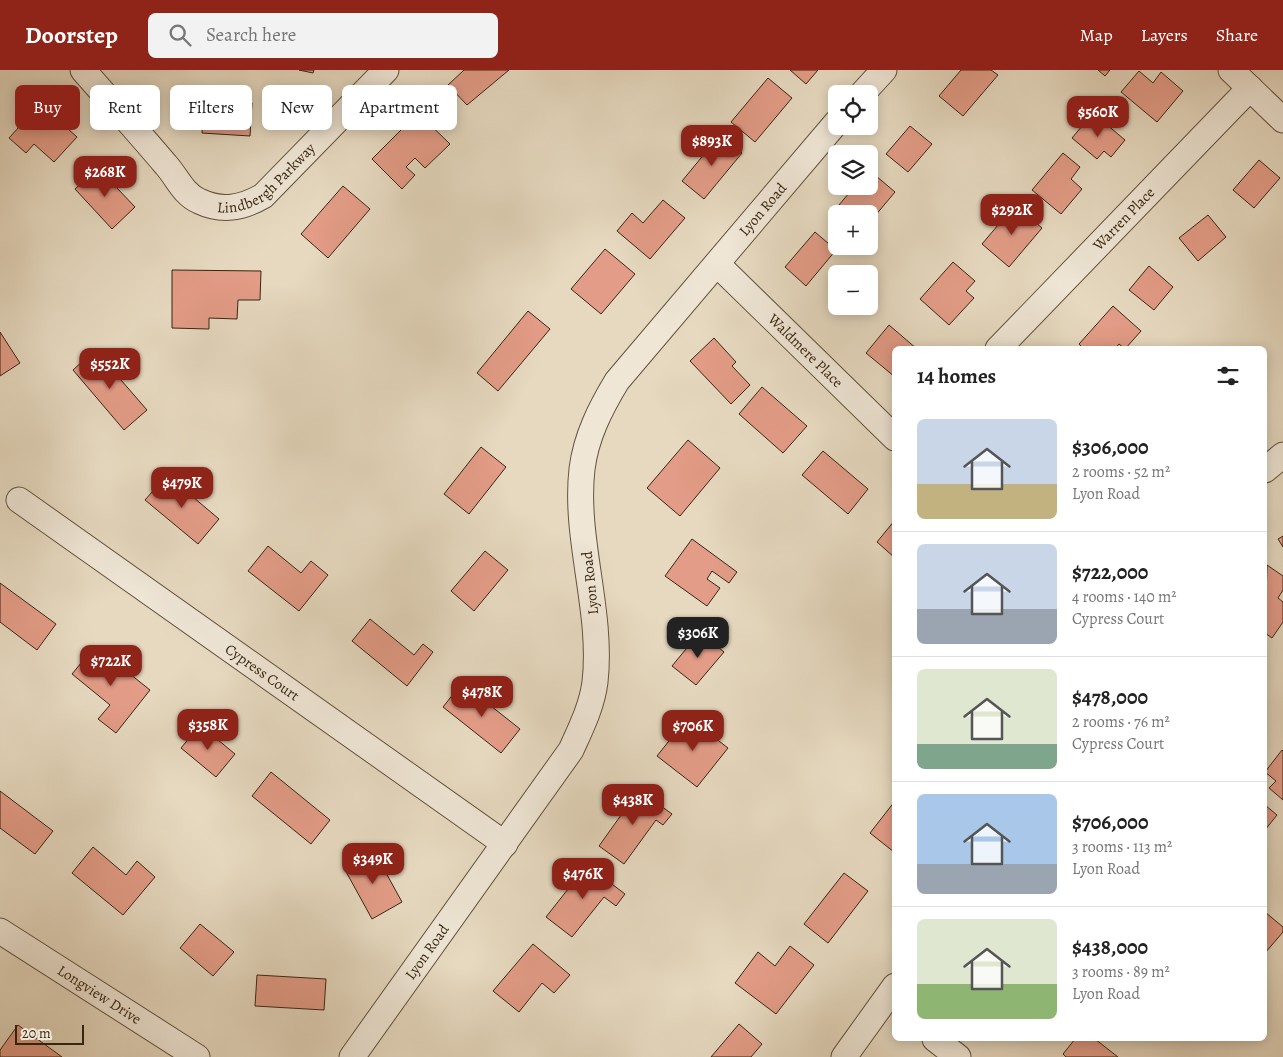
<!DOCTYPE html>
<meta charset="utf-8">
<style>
body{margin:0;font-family:Alegreya,serif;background:#f2f2f2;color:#222;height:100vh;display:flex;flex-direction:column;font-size:19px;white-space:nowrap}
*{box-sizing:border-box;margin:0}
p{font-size:16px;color:#767676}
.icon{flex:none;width:28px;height:28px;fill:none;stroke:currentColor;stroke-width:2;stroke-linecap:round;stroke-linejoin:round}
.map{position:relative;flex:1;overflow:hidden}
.sheet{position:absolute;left:892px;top:276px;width:375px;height:695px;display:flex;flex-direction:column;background:#fff;border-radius:8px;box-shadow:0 2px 12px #0003}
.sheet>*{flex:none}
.hud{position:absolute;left:15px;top:15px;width:475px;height:45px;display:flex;gap:10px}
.tools{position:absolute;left:828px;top:15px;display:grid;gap:10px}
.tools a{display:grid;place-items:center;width:50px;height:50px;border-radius:8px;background:#fff;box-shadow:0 2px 12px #0003;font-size:25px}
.scale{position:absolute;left:15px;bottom:12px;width:69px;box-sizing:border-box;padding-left:5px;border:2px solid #372611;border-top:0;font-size:14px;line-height:18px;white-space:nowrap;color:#372611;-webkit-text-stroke:4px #efe6d6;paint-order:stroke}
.price{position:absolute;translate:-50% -42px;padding:0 11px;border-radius:10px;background:#8f2418;color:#fff;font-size:16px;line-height:32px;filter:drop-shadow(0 1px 2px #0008)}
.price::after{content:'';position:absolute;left:50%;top:30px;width:15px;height:11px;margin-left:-8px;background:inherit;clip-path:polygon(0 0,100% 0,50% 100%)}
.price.on{background:#222;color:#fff}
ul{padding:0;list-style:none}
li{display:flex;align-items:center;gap:15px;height:125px;padding:0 25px}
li+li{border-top:1px solid #e0e0e0}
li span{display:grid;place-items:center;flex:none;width:140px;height:100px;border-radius:8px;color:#555}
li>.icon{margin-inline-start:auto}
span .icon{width:60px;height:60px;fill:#fffc;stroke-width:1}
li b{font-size:21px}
h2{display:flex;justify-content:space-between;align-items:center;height:60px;padding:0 25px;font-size:21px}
.pill{padding:0 18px;border-radius:8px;background:#fff;box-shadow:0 2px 12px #0003;font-size:18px;line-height:45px}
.pill.on{background:#8f2418;color:#fff}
header{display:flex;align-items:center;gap:30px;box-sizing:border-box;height:70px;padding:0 25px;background:#8f2418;color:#fff}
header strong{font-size:24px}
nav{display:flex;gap:28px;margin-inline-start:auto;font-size:18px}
.search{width:350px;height:45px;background:#f2f2f2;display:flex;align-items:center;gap:12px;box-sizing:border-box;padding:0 18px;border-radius:8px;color:#767676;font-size:19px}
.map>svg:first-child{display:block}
.building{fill:#e39c87;stroke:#372611}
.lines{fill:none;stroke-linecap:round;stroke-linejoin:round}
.street-casing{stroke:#63533d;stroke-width:27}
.street{stroke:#efe6d6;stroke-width:25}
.labels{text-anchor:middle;stroke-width:5;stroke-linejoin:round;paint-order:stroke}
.street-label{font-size:15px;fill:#372611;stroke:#efe6d6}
</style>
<header>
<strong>Doorstep</strong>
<div class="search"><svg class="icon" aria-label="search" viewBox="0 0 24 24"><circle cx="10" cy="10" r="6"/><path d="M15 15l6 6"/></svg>Search here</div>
<nav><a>Map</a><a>Layers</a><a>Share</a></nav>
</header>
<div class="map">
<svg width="1283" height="987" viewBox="0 0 1283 987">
<rect width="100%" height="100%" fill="#e6d9c0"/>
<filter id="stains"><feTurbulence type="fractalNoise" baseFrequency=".004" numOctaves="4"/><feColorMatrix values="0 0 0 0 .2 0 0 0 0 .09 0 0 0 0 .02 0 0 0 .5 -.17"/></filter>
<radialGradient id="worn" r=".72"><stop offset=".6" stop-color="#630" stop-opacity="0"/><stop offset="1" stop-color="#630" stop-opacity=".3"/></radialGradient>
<path class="building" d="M299,0H314L313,3Z
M464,0H509L467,35L448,15Z
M790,0H818L806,14Z
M961,0H991L998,5L963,46L939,26Z
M1098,0H1110L1105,6Z
M1139,1L1153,13L1161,2L1183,21L1157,52L1121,22Z
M768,8L792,28L755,72L731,52Z
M204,30L252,33L250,66L202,63Z
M40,34L77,67L54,92L34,74L26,83L9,68Z
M418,43L450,74L425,98L415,88L406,97L415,105L402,119L372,89Z
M1093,43L1125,70L1111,87L1104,81L1097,89L1072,68Z
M910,56L932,74L908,102L886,84Z
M720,65L742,83L704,129L682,111Z
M1063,83L1080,97L1071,109L1082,119L1061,144L1032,120Z
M1259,90L1280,108L1254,138L1233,120Z
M98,98L135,137L112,159L75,119Z
M869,100L895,122L869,153V144H836L833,142L855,116H869Z
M343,116L370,139L328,188L301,164Z
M663,130L685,148L650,189L617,161L632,143L643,153Z
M1015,135L1042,158L1009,197L982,174Z
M1208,145L1226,167L1198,191L1179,168Z
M815,162L836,180L806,216L785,197Z
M605,179L635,204L601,244L571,219Z
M953,192L975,211L966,221L974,228L949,255L920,229Z
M1149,196L1173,217L1154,240L1129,220Z
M172,200L261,201L260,230H238L237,249L209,248V259L172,258Z
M1113,236L1141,261L1125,279L1119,274L1115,279H1084L1079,274Z
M528,241L550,259L498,321L477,303Z
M889,255L917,279H895V307L866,283Z
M0,262L20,293L0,306Z
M714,268L736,292L732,296L750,315L731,334L690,291Z
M95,280L147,340L124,360L73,300Z
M762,317L807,356L783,383L739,344Z
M688,370L720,398L680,446L647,418Z
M481,377L506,397L469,444L444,424Z
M823,381L868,419L848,444L802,405Z
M167,405L219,449L198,474L145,430Z
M895,450V488L877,472Z
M1283,466V477L1278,469Z
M692,469L737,502L729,513L712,501L707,509L720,518L707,536L665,506Z
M268,476L301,503L311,491L328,505L299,541L248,501Z
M485,481L508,500L474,541L451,521Z
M1267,495L1283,506V520L1278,528L1283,532V552L1272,568L1265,563Z
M0,513L56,554L37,580L0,552Z
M370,549L414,585L423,574L433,582L407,616L352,571Z
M700,562L724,582L696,615L672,596Z
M95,576L150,620L116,663L98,649L110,635L72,604Z
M462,613L520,659L501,683L443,637Z
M688,647L728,678L697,717L657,686Z
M200,655L235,684L216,707L181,678Z
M1282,680L1283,681V730L1269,718L1276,711L1265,702Z
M271,702L330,750L311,774L252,726Z
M639,720L672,744L663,755L656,750L624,794L599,776Z
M0,721L53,761L35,784L0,758Z
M895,731V781L894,782L870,763Z
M1265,735L1277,745L1265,760Z
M93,777L126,805L137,791L155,807L123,845L72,803Z
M374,781L402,832L372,849L344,798Z
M587,795L625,824L616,836L604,827L572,867L546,847Z
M844,803L868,821L828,873L804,854Z
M1265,842L1283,857V862L1265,883Z
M200,854L234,882L213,906L180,878Z
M533,874L570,905L554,923L542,913L519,942L493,921Z
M790,876L814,895L776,944L735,913L758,882L775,896Z
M257,905L326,909L324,940L255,936Z
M739,954L762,974L751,987H711Z
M18,955L62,987H0V980Z
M1075,969H1095L1118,987H1066L1063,984Z"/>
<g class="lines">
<defs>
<g id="street">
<path id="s1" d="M83,0C111,32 139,63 166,95C177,107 183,124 199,131C222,142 242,138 263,126L386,0"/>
<path d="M1231,0L1283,50"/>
<path d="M862,24L884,0"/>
<path id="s2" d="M717,194L895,368"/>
<path id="s3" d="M998,279L1250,18"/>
<path d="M1265,400L1283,385"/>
<path id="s4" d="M19,430L505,774"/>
<path id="s5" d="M0,861L197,987"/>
<path d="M935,969L958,987"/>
<path id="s6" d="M352,987L571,680C581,658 592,636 595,612C603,541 574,469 582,399C586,367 600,339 617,311L836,53"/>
<path d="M844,987L895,916"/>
</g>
</defs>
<use href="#street" class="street-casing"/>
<use href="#street" class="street"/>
</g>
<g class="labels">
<g class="street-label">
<text dy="5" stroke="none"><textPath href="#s1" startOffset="254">Lindbergh Parkway</textPath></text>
<text dy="5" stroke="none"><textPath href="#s6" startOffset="984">Lyon Road</textPath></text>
<text dy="5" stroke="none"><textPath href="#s3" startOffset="181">Warren Place</textPath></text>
<text dy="5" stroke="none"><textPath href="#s2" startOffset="124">Waldmere Place</textPath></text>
<text transform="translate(590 513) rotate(-96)" y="5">Lyon Road</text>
<text dy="5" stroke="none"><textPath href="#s4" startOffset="298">Cypress Court</textPath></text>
<text dy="5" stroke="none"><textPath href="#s6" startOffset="129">Lyon Road</textPath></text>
<text dy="5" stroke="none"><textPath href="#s5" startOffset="118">Longview Drive</textPath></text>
</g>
</g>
<rect width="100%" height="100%" filter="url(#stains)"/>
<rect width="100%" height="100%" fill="url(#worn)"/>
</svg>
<div class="tools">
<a><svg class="icon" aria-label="locate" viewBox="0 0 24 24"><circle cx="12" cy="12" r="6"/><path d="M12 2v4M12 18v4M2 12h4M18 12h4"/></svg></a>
<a><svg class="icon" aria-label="layers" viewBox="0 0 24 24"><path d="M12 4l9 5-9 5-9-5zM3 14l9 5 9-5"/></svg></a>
<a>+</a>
<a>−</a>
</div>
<div class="scale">20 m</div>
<b class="price" style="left:1098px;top:68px">$560K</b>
<b class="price" style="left:712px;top:97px">$893K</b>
<b class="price" style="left:105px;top:128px">$268K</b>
<b class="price" style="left:1012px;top:166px">$292K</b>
<b class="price" style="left:110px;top:320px">$552K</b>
<b class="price" style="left:182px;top:439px">$479K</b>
<b class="price on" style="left:698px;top:589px">$306K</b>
<b class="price" style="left:111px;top:617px">$722K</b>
<b class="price" style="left:482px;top:648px">$478K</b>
<b class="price" style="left:208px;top:681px">$358K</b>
<b class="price" style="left:693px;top:682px">$706K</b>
<b class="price" style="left:633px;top:756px">$438K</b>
<b class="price" style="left:373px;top:815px">$349K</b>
<b class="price" style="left:583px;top:830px">$476K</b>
<div class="hud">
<a class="pill on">Buy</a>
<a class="pill">Rent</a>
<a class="pill">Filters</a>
<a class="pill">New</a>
<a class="pill">Apartment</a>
</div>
<section class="sheet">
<h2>14 homes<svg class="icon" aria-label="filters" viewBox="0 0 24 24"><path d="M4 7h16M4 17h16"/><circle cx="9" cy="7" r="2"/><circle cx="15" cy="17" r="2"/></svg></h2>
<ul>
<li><span style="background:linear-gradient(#c9d6e8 65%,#c2b280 0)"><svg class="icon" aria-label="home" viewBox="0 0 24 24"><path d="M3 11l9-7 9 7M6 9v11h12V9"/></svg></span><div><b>$306,000</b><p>2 rooms · 52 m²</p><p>Lyon Road</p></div></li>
<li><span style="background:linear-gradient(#c9d6e8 65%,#9aa5b1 0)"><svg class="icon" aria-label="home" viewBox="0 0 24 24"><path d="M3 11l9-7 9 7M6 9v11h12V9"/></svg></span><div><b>$722,000</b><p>4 rooms · 140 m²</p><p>Cypress Court</p></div></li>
<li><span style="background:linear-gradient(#dfe7d0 75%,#7fa58c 0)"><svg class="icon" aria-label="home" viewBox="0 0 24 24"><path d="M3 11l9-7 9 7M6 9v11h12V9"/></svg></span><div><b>$478,000</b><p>2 rooms · 76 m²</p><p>Cypress Court</p></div></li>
<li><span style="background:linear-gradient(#a9c7e8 70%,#9aa5b1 0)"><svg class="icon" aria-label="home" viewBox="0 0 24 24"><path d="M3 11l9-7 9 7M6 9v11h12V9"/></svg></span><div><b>$706,000</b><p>3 rooms · 113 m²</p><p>Lyon Road</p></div></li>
<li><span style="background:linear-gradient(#dfe7d0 65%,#8fb573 0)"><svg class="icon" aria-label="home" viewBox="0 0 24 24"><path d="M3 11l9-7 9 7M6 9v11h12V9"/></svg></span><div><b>$438,000</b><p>3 rooms · 89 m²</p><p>Lyon Road</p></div></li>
</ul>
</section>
</div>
